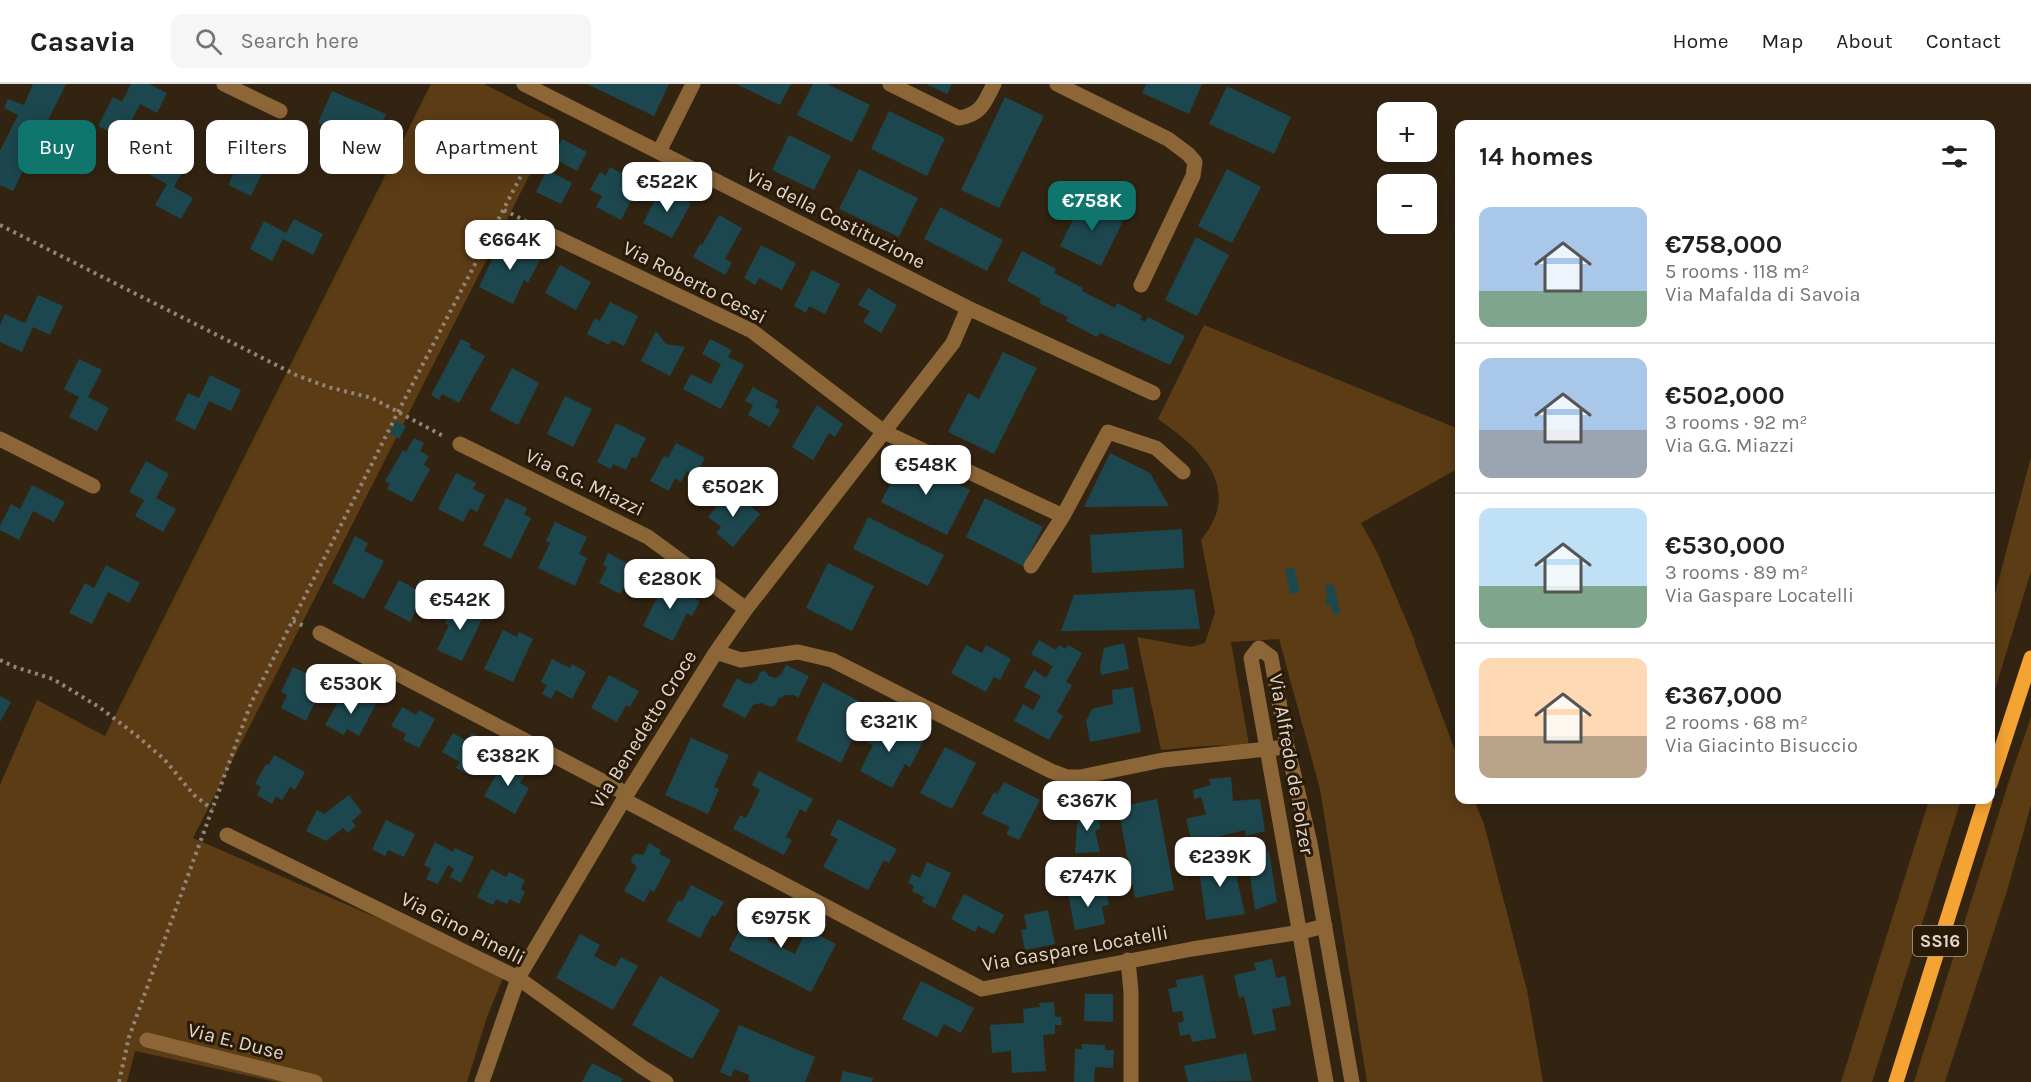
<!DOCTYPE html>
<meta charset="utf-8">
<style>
body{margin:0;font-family:Karla,sans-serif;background:#f6f6f6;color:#202124;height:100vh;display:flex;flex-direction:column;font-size:22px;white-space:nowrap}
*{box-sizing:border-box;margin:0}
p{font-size:20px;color:#757577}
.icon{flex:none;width:33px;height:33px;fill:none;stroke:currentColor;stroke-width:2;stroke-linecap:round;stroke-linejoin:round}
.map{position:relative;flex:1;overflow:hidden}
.side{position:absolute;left:1455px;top:36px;width:540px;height:684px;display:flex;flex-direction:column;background:#fff;border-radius:12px;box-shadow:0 3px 15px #0003}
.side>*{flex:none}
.banner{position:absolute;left:18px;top:36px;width:570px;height:54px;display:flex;gap:12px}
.controls{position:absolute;left:1377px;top:18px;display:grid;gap:12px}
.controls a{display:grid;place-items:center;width:60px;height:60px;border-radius:12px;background:#fff;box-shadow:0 3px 15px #0003;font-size:30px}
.price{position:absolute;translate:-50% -51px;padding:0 14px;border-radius:12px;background:#fff;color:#222;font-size:20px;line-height:39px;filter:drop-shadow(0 2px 3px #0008)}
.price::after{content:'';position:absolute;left:50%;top:36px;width:18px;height:14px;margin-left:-9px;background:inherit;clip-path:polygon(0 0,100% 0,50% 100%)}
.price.active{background:#0f766e;color:#fff}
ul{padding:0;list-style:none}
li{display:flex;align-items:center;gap:18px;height:150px;padding:0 24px}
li+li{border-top:2px solid #e0e0e0}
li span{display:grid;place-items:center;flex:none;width:168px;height:120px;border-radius:12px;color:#555}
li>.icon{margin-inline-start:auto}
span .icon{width:72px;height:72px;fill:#fffc;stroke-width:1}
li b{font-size:26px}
h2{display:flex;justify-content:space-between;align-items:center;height:72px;padding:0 24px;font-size:26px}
.tag{padding:0 21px;border-radius:12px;background:#fff;box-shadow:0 3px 15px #0003;font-size:21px;line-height:54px}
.tag.active{background:#0f766e;color:#fff}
header{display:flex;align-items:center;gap:36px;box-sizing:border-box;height:84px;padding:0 30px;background:#fff;border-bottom:2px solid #e0e0e0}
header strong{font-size:28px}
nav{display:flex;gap:33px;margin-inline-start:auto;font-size:21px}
.search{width:420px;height:54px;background:#f6f6f6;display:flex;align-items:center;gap:15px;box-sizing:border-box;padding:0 21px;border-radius:12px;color:#757577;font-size:22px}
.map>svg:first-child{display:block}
.green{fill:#5b3c15}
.building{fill:#1d474e}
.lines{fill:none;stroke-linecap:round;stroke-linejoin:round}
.path{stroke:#928577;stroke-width:4;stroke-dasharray:3 4.5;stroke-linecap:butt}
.minor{stroke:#8d6638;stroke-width:15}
.major{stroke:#f5a333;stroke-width:15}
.labels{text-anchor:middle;stroke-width:6;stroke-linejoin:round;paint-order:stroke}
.shield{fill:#291a08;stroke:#aa9e91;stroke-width:1.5}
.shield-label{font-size:18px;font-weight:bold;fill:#e1d7cc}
.street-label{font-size:20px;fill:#e1d7cc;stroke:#291a08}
</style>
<header>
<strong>Casavia</strong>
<div class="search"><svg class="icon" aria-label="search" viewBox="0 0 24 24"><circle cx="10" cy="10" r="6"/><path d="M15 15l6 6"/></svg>Search here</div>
<nav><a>Home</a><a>Map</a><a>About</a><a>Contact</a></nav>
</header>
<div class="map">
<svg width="2031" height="998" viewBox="0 0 2031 998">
<rect width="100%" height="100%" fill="#332412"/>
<path class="green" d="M431,0H484L557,37L193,754L505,889L487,933L467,998H277L135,967L127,998H0V701L37,616L105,652Z
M1204,241L1459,345V384L1361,439L1377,468L1415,557H1414L1459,677L1460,716H1474L1484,740L1527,906L1543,998H1367L1320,705L1279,555L1231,558L1249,661L1203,662L1161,666L1137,553L1191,563L1205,559L1215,528L1201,456C1244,404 1201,365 1158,335Z
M2031,373V487L1991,619V525Z
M2031,633V721L2007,807L1945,998H1914L2008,700Z
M1929,716H1961L1872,998H1841Z"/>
<path class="building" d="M33,0H66L13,107L0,101V67L18,31L4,24L8,15L24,21Z
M131,0H149L167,9L157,29L140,20L123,54L98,42L113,13L122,18Z
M587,0H669L654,32Z
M736,0H791L780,21Z
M813,0H827L870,21L852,58L797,31Z
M926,0H952L947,10Z
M1146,0H1202L1189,30L1142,9Z
M1227,2L1291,33L1274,70L1209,40Z
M332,7L386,30L373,62L318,39Z
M1005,13L1044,32L999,124L961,106Z
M889,27L945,54L927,92L871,65Z
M789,51L831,72L814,106L772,86Z
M263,54L295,70L285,90L266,81L251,112L228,101L240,75L250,80Z
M562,55L587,68L577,87L553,74Z
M165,64L188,77L174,103L193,114L181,135L155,121L167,100L150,91Z
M610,83L640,99L621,136L596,123L602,112L590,106L600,88L606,92Z
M859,85L918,114L899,153L839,125Z
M1227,85L1261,103L1232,159L1198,142Z
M547,86L572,99L561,120L536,108Z
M662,103L691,119L672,154L643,139Z
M1083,115L1124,135L1101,182L1060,162Z
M940,123L1003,156L987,187L924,155Z
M719,131L742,144L725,175L732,179L725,191L693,173L700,160L702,161Z
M294,135L323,150L313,171L283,155L272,177L250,165L264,137L286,149Z
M1196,153L1229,171L1197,232L1165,216Z
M508,155L542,172L528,199L524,196L513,220L479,203L496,167L501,169Z
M761,161L796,179L782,206L759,194L755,201L744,194Z
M1022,167L1056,185L1054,189L1083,204L1082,207L1115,224L1117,219L1142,232L1140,235L1145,238L1148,233L1185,252L1170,281L1100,249L1097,253L1066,237L1068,233L1039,219L1041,215L1007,197Z
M560,181L591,198L576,226L545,209Z
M812,186L840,200L825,230L809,222L806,229L794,222Z
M868,204L897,221L881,249L863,238L870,227L858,221Z
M38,211L63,222L50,251L33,243L22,268L0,258V241L5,230L25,239Z
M610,218L638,232L624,262L612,256L609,261L587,250L595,234L600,237Z
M656,247L666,260L685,263L670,292L641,277Z
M461,255L471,260L469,263L485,272L459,319L442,310L439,316L431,311Z
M710,255L732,266L728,273L744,281L721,325L683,305L691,290L711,300L721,280L702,270Z
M1003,268L1037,284L994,370L948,348L968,309L979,315Z
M79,275L102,286L88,313L109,324L97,347L69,333L79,313L64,305Z
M512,284L539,299L518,341L490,326Z
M210,291L241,306L231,327L209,317L195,346L175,336L188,309L199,314Z
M753,303L778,317L775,323L780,326L770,343L748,331L753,321L745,317Z
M565,312L592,325L573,363L547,350Z
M817,321L843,340L835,353L829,349L813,376L792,363Z
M396,337L406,342L399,355L389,349Z
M616,339L646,354L636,374L632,373L626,386L613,380L611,385L597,378Z
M414,354L424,359L420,367L429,372L424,381L430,385L412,418L387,405L390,400L385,397L403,366L406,368Z
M676,359L705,374L696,391L687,387L681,398L675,394L669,407L650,397L664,372L668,374Z
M1110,369L1150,389L1169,422L1084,423Z
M904,373L970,406L947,451L881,418Z
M146,377L169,390L156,414L176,425L163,448L135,432L144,416L129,408Z
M456,389L476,399L473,405L485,411L477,428L470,424L463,438L438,425Z
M32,401L65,418L54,438L33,427L19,456L0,446V442L11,420L20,425Z
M730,406L760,430L733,463L716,449L721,443L708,433Z
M506,414L527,424L524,430L531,434L511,475L483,461Z
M985,414L1043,443L1023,482L966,453Z
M868,433L944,471L928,502L853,465Z
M555,438L587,453L579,470L587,474L575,502L538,484L550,459L546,457Z
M1182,445L1184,484L1092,489L1090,451Z
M355,452L368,459L364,467L384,477L364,515L332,499Z
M608,469L638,485L631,497L628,495L620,510L599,499L607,483L603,481Z
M828,479L874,502L852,547L806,524Z
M106,481L140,499L129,519L108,508L92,540L69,529L85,499L94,504Z
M1294,483L1300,508L1290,510L1285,485Z
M420,495L436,503L421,531L415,528L410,538L384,524L399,496L415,505Z
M666,495L687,505L685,510L700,517L692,532L687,529L673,557L643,542Z
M1334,500L1340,529L1333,531L1331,521L1326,522L1325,515H1328L1325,502Z
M1194,505L1200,545L1061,547L1074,511Z
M456,518L484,531L462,577L437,566L449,541L445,540Z
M503,546L517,553L519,548L533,555L513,598L484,585Z
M1039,556L1056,566L1059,561L1066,565L1068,561L1082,569L1066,598L1072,601L1057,628L1063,632L1049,656L1014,637L1023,620L1033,626L1041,612L1024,603L1034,586L1046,594L1053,582L1031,570Z
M1124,559L1129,585L1101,591L1100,583L1104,564Z
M966,561L982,569L986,561L1011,575L1000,596L994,593L986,608L951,589Z
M552,575L570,584L572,580L586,588L572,615L556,606L551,615L542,610L547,601L541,598Z
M786,581L809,592L798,614L794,611H786L778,615L776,621L771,623L761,619L753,621L745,634L722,622L737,594L745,599L751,600L757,596L760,588L765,587L769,592L776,594L782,589Z
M293,583L312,592L308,600L316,604L310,616L315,618L306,637L281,624L287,611L281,608Z
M609,591L639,607L630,623L626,621L617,638L591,624Z
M823,598L868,622L841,679L796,656Z
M1133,603L1141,648L1090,658L1086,637L1092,625L1113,620L1112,606Z
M350,607L376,620L359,652L347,645L344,651L325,641L338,618L342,620Z
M0,612L11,618L0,638Z
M402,623L416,631L419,626L435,635L419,664L403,656L406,650L391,642Z
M877,634L923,658L910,683L905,680L892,704L860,687L873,661L865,657Z
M453,649L467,657L472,649L487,657L469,691L456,684L460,678L442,668Z
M691,654L729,671L714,703L719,705L708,730L665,711Z
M945,663L976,679L952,725L920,709Z
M274,671L305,688L295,706L290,703L282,716L276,712L272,720L257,711L261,703L255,700L266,680L269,681Z
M509,676L528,686L520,699L529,704L515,730L484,712L498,687L502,689Z
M759,687L813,715L806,728L800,725L786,753L792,756L784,771L733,745L740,731L746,734L760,706L752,701Z
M1231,693L1233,717L1260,715L1265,747L1246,752L1245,746L1192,759L1186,735L1206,730L1201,713L1194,715L1193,706L1211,701L1209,695Z
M1004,698L1040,716L1019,756L1006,750L1010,743L982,730L994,708L997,710Z
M349,711L362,728L352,737L356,742L348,749L343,744L326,757L306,747L317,726L324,730Z
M1157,715L1174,806L1135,814L1118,723Z
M1098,726L1100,744L1095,747L1100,768L1075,769L1078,729Z
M838,735L897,765L889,779L884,776L868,806L823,783L838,755L830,751Z
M386,736L415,750L404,773L388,766L385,772L372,765Z
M435,758L453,768L455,764L474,773L461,799L450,793L454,785L448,781L438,800L426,795L431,785L424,781Z
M649,759L661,766L659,770L671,776L654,808L650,806L644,818L624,807L637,783L631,778L632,773L635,770L643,771Z
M1269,767L1277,818L1255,826L1247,773Z
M1231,769L1245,830L1206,836L1198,779Z
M927,778L951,789L935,824L922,818L924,813L912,807L914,802L908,799L912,790L920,794Z
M491,785L506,793L509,788L525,796L521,805L525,808L519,820L510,815L507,820L496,815L493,821L477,813Z
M691,801L724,818L715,833L712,831L700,854L667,837L678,816L682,818Z
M1105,803L1109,821L1102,822L1105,840L1075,846L1068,810Z
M964,810L1004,831L994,850L978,842L975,848L951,835Z
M755,816L781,829L767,856L795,870L807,845L836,860L811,908L729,866Z
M1048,826L1055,860L1025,866L1021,846L1027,845L1024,831Z
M580,850L600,861L594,872L615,883L621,873L638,882L613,926L556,894Z
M1272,875L1276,894L1285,892L1291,921L1272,925L1276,946L1253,951L1244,912L1239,914L1234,891L1256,886L1254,879Z
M1203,891L1216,954L1192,958L1190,950L1180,952L1178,939L1184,937L1182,927L1173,928L1168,905L1177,903L1176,896Z
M660,892L720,926L692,975L632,941Z
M921,897L974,924L961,949L944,940L937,953L902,935Z
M1085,910H1113V938L1084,937Z
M1054,918L1055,933H1061L1062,941H1055V950L1043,951L1046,987L1012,989L1011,967L992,969L990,941L1024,939L1023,925L1040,923L1039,919Z
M739,941L815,973L805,998H752L748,996L749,991L734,985L731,993L720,988Z
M1082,960L1105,961V966H1114L1113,984L1095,983L1094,998H1074L1075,965H1082Z
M1246,969L1252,997L1188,998L1184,982Z
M592,979L623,995L621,998H582Z
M843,987L873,994L872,998H840Z"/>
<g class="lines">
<path class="path" d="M504,126L533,141
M0,141L296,291L328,303L372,314L445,353
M293,537L306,543
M0,576L15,583L53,595L99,623L136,651L164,675L194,711L212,725
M119,998L129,953L251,619L398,328L550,36"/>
<path class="minor" d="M224,0L280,27
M524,0L968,224L1153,309
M890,0L959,34C982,30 984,19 994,0
M1057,0L1168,55L1188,70L1195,78L1193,92L1141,201
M659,68L693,0
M547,149L752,247L884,348L1063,432
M0,355L93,402
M460,360L648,453L746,525
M1031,482L1063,432L1108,348L1156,364L1183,388
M320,549L627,710
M716,568L741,576L798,568L832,576L1051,687L1067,693H1080L1163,676L1277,664
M624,716L982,905L1192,865L1301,848L1325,842
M227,751L518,894L642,983L666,998
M1128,876L1131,908V998
M147,956L315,998
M482,998L518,894L627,710L716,568L746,525L953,259L968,224
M1326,998L1251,574L1259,564L1271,573L1287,662L1310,759L1352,998"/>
<path class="major" d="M1990,700L2031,574
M1896,998L1985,716"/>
</g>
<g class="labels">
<rect class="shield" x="1913" y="842" width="54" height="30" rx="4.5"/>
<g class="shield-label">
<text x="1940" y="863">SS16</text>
</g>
<g class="street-label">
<text transform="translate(836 134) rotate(27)" y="7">Via della Costituzione</text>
<text transform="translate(695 198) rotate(27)" y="7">Via Roberto Cessi</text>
<text transform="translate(585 398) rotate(26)" y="7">Via G.G. Miazzi</text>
<text transform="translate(643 645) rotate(-58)" y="7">Via Benedetto Croce</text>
<text transform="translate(1292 680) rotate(80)" y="7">Via Alfredo de Polzer</text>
<text transform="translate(463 844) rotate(27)" y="7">Via Gino Pinelli</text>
<text transform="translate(1075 864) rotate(-10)" y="7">Via Gaspare Locatelli</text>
<text transform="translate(236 957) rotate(14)" y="7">Via E. Duse</text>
</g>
</g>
</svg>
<div class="controls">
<a>+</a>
<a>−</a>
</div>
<b class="price" style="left:667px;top:129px">€522K</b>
<b class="price active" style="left:1092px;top:148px">€758K</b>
<b class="price" style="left:510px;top:187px">€664K</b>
<b class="price" style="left:926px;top:412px">€548K</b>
<b class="price" style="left:733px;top:434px">€502K</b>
<b class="price" style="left:670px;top:526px">€280K</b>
<b class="price" style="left:460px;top:547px">€542K</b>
<b class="price" style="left:351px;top:631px">€530K</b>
<b class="price" style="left:889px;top:669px">€321K</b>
<b class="price" style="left:508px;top:703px">€382K</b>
<b class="price" style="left:1087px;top:748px">€367K</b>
<b class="price" style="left:1220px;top:804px">€239K</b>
<b class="price" style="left:1088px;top:824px">€747K</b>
<b class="price" style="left:781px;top:865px">€975K</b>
<div class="banner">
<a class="tag active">Buy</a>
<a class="tag">Rent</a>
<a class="tag">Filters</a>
<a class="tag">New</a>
<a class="tag">Apartment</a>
</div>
<section class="side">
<h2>14 homes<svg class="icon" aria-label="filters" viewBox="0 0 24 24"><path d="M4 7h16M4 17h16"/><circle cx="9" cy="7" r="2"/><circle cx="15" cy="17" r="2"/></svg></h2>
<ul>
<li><span style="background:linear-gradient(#a9c7e8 70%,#7fa58c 0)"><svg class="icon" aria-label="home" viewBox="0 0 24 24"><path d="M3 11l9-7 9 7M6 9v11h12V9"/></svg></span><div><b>€758,000</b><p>5 rooms · 118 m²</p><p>Via Mafalda di Savoia</p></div></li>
<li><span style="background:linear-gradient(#a9c7e8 60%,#9aa5b1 0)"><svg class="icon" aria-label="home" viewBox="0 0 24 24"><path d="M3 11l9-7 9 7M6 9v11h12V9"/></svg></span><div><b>€502,000</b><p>3 rooms · 92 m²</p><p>Via G.G. Miazzi</p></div></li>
<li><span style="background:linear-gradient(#bfe0f5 65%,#7fa58c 0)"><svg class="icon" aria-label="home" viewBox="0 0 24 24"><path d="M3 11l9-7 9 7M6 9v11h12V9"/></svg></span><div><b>€530,000</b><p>3 rooms · 89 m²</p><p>Via Gaspare Locatelli</p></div></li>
<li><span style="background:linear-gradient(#ffd9b3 65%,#b9a48a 0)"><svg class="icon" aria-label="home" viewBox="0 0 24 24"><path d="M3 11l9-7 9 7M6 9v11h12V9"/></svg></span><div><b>€367,000</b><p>2 rooms · 68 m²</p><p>Via Giacinto Bisuccio</p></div></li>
</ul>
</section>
</div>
